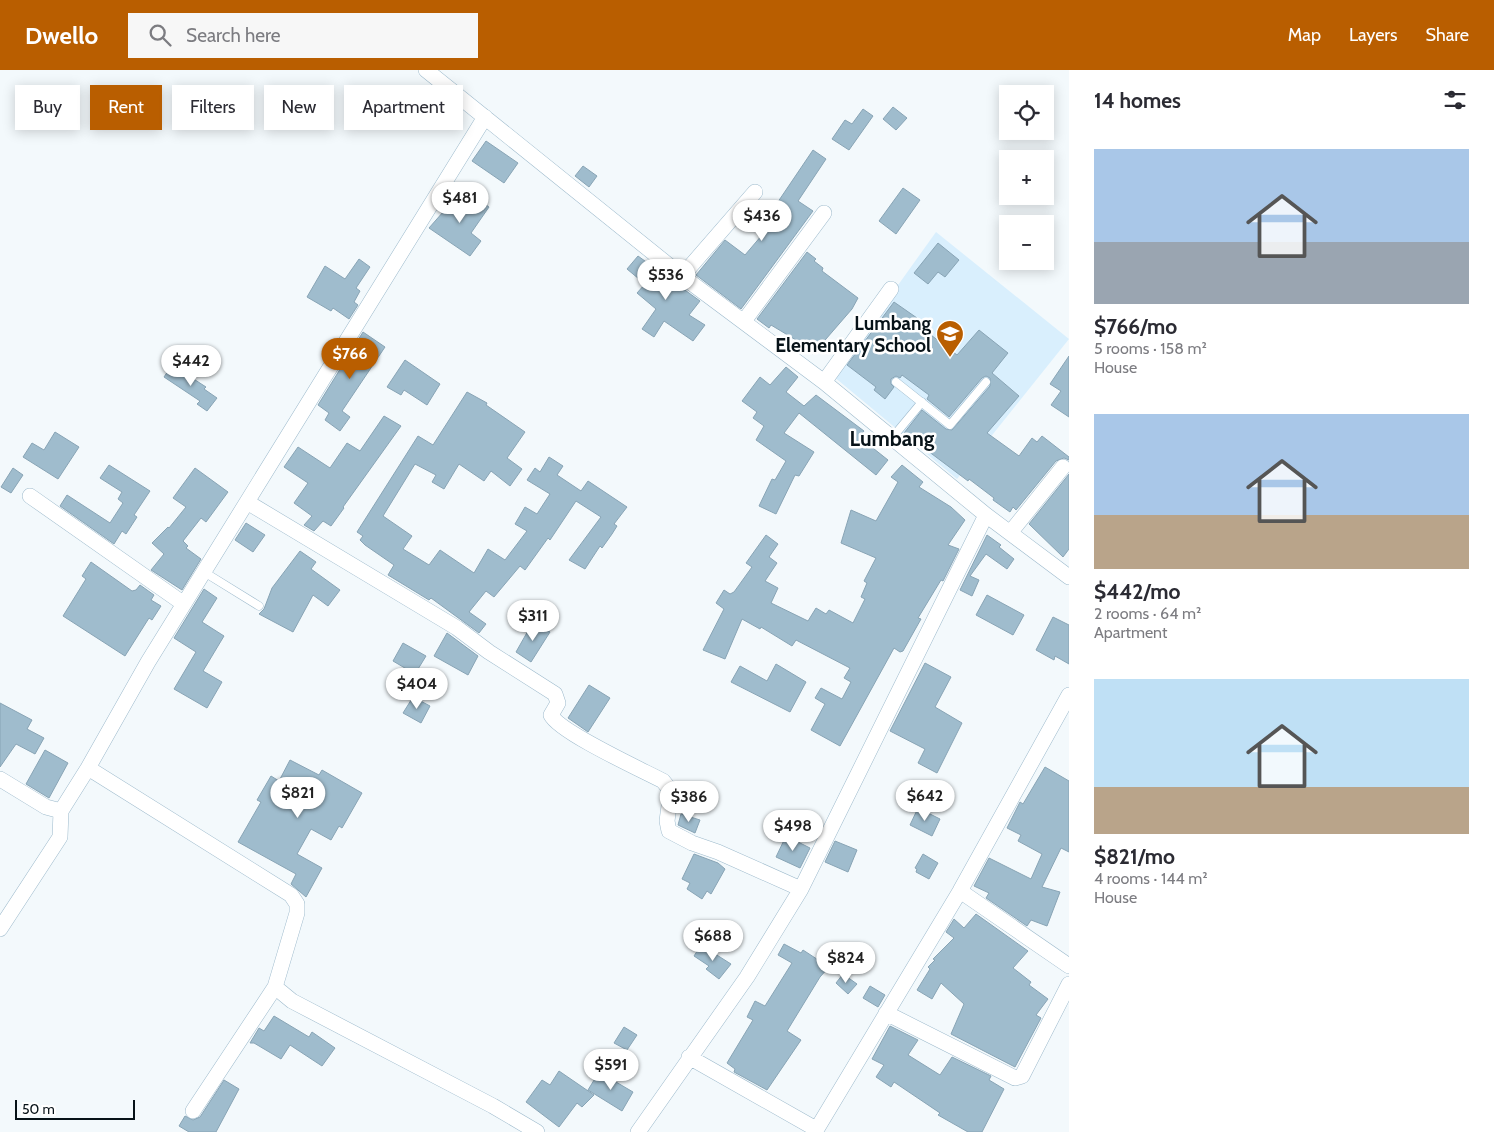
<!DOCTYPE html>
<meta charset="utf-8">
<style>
body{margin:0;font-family:Cabin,sans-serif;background:#f7f7f7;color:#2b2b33;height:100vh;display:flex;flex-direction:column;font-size:19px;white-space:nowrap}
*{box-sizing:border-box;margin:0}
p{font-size:16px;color:#7c7c81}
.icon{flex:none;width:28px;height:28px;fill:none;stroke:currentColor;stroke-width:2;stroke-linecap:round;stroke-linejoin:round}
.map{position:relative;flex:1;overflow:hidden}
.drawer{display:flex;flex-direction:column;background:#fff;width:425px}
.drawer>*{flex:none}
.guide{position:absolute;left:15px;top:15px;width:475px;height:45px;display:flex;gap:10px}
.fabs{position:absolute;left:999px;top:15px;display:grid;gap:10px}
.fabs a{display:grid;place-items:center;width:55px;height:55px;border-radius:0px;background:#fff;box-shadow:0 2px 12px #0003;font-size:25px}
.scale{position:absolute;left:15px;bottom:12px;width:120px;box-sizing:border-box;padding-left:5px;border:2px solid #071218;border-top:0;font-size:14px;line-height:18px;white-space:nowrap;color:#071218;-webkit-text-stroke:4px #fff;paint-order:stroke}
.price{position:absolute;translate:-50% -42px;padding:0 11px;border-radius:18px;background:#fff;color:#222;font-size:16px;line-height:32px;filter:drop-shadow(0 1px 2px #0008)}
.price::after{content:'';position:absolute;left:50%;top:30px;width:15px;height:11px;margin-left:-8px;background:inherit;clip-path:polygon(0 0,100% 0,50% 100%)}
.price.current{background:#b95e00;color:#fff}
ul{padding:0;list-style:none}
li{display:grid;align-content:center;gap:10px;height:265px;padding:0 25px}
li span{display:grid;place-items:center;height:155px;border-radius:0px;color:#555}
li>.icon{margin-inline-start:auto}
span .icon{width:90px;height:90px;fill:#fffc;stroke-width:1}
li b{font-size:21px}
h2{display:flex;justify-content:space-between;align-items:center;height:60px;padding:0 25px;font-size:21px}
.chip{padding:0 18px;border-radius:0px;background:#fff;box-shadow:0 2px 12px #0003;font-size:18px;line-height:45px}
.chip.current{background:#b95e00;color:#fff}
header{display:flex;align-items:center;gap:30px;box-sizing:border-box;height:70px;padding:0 25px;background:#b95e00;color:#fff}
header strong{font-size:24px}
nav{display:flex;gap:28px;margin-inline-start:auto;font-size:18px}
.search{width:350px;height:45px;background:#f7f7f7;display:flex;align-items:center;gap:12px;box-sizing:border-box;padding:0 18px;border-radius:0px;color:#7c7c81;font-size:19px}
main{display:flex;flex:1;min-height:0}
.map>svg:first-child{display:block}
.built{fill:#d9effd}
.building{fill:#9fbccd;stroke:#88a4b5}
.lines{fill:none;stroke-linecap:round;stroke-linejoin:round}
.lane-casing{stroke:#9dbacc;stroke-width:9}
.street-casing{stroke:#9dbacc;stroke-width:16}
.lane{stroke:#fff;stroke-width:8}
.street{stroke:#fff;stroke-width:15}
.labels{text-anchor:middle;stroke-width:5;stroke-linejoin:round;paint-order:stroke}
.poi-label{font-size:19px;font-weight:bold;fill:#071218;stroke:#fff;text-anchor:end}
.quarter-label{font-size:21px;font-weight:bold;fill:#071218;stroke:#fff}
</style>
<header>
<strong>Dwello</strong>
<div class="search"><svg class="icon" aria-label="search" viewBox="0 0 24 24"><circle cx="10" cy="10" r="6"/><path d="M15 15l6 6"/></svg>Search here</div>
<nav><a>Map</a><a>Layers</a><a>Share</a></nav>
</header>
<main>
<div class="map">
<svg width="1069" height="1062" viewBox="0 0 1069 1062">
<rect width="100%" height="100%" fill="#f3f9fc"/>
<path class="built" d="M936,162L1069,269L957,409L833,306Z"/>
<path class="building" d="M893,37L907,48L896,60L883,49Z
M863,39L873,46L849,80L832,69L845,50L852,54Z
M486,71L518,93L504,113L472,91Z
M813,80L826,89L798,131L813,141L741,239L696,205L725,170L745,185L762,165L749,156L758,145L765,151Z
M583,96L597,106L589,117L575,106Z
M903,118L920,130L896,164L879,151Z
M458,125L473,137L479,130L489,137L471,163L481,171L470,186L429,158Z
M938,173L959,190L945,207L938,202L928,214L914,203Z
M807,182L816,189L814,191L823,198L822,201L858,228L852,239L813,284L796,270L771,255L769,258L757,249Z
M638,186L700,231L689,245L705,255L693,271L664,251L654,267L642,259L656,239L637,223L645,214L627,199Z
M359,189L370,197L356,218L360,221L354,232L358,235L349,249L333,238L331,241L307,227L325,196L345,209Z
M894,232L917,248L914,252L957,285L979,260L1008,283L992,303L1019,326L987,363L1019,386L1032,368L1037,372L1042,366L1069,387V390L1064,388L1056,391L1016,440L1013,437L1010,442L993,430L994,428L969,409L968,411L904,363L922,340L946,359L952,360L990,316V308L986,306L982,308L949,347L927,329L929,325L902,305L900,308L896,306L891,309V314L894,317L885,329L874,320L876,317L847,295Z
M363,262L385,277L342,341L350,347L340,361L325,350L329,343L318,335Z
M1069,286V347L1051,335L1061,321L1050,314Z
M405,290L440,314L427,335L404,320L401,325L387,317Z
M172,295L206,317L204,319L217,328L207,341L197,334L200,331L164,307Z
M786,297L798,307L786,322L804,336L816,325L864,361L859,367L888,390L876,405L799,343L784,363L814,382L799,406L795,405L776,444L759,436L772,409L775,410L786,391L756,370L764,356L753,348L757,342L742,331L760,307L770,315Z
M467,322L487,333L486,335L525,362L507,388L522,399L510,416L491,401L484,411L459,394L444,419L432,412L436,405L415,394L383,446L412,466L403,479L429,495L440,480L474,503L488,479L505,490L527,461L515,454L525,437L537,444L550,424L527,410L535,398L540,402L549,387L563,396L557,405L581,421L588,411L627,437L614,454L617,456L612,464L602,478L600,476L585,499L569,490L601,447L576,431L550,470L548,468L525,500L520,496L494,527L486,521L469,542L486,554L479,563L431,528L429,530L388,505L394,495L365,475L360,470L363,466L357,462L418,366L433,375Z
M384,346L401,356L343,437L344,438L331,456L323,451L314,461L304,455L312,446L294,433L308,413L284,397L298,377L330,398L347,373L360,381Z
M55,362L79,377L58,409L23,387L32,373L44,380Z
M109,395L150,421L134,445L137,447L126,464L122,461L114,474L60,436L67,425L110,453L123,433L118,429L122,422L100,408Z
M902,395L923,412L919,417L951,437L965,450L948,475L959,479L943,511L941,510L918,548L921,549L903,581L900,582L894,578L840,676L811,660L825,634L815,628L821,618L842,629L851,612L844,608L850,598L796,570L792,576L761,557L760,559L742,549L725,589L703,580L724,539L716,533L724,520L730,524L734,522L752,497L746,493L766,465L778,474L769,487L777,493L765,511L778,518L771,533L808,551L816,538L826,544L829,540L853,553L865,529L861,527L867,513L864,511L876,488L841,473L851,440L876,451L898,412L891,407Z
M13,398L23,405L11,423L1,417Z
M195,398L228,422L206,452L201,448L183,471L188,476L186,478L201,489L182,520L151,500L164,484L152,473L168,457L169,458L186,437L173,428Z
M1069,404V479L1063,487L1029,454Z
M246,453L265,465L253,482L235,470Z
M987,465L1001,475L999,477L1014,489L1007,499L986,484L970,506L979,510L972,526L960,520Z
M300,481L316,492L311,499L340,520L328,536L313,525L293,562L259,544L264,539L272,518Z
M91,492L132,521L136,520L140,515L154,525L151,530L161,536L152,550L149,548L125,586L63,546L86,509L82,506Z
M204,519L217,528L202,552L224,566L203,601L222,612L207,638L174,619L196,582L174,568Z
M987,525L1024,545L1013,565L976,545Z
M1053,547L1069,555V594L1055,586L1054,590L1036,580Z
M533,552L550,562L531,592L516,582Z
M447,563L478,586L468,605L434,586Z
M403,573L426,586L415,604L393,591Z
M925,593L951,607L935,637L962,653L937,703L918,693L925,679L890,661Z
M776,594L806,612L790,642L731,612L740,596L767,611Z
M589,615L610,628L588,662L568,648Z
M413,627L430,636L421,653L403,643Z
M0,633L32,650L27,659L44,668L35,684L16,674L0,697Z
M45,680L68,693L49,728L26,714Z
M290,690L319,705L322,700L362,723L342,758L339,756L331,770L311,759L297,784L322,798L306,827L291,814L296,804L238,772L261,732L257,730L271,706L279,711Z
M1045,697L1069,711V782L1061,778L1042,817L1060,822L1047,856L1031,850L1027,856L986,828L989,823L974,816L989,788L1031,809L1042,784L1018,771L1021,765L1007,758L1020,732L1023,734Z
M918,738L940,749L932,766L910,755Z
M681,744L700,750L695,763L678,755Z
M786,766L810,778L800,798L776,787Z
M835,771L857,780L848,802L825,792Z
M694,784L718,793L725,799L711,824L707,821L702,829L687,819L690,813L682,809Z
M923,784L938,793L929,809L916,802L917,799L915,798Z
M976,844L1028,881L1013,898L1031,912L1029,915L1048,929L1036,945L1041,948L1015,997L951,964L964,934L941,913L932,929L917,920L930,899L928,897L935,890L933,889L954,868L946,862L954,849L964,858Z
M784,874L801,883L803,880L829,897L820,907L787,961L801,970L767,1020L734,1002L735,999L727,993L753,950L747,947L755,931L765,936L792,893L778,885Z
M701,875L731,894L719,909L706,899L709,896L694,886Z
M843,904L857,914L848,924L836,913Z
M870,916L885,925L878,937L863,928Z
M274,946L309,967L312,962L335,978L322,996L290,975L281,989L254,973H250L259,958L264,961Z
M890,956L918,970L908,985L940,1005L952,987L991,1006L989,1010L1004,1019L982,1062H968L938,1045L940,1043L894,1012L891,1017L876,1007L884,995L872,989Z
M624,957L637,965L627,980L614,973Z
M559,1001L594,1025L582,1037L577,1033L559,1057L526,1032L542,1010L550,1015Z
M599,1002L633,1022L622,1041L588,1020Z
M224,1010L239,1019L216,1062H189L179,1056L185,1046L193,1050L200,1047Z"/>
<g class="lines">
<defs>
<path id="lane" d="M896,312L950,355L986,312
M892,368L922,332
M204,502L259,536"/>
<path id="street" d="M426,0L682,206L824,312L986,445L1069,507
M682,206L755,122
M744,251L824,143
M824,312L891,219
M30,426L184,534
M247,432L457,558L489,582L555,624L558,633L551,645C559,662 642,700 663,711L671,721L667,751L669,761L692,773L718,782L801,819
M1010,463L1063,397
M88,698L291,825L297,834V843L275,917L292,931L493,1036L537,1062
M0,709L46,737L61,741L88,698L148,592L485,47
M960,821L1069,896
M0,859L60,767L61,741
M886,943L1015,1008L1022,1006L1069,914
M689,987L816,1059
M193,1041L275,917
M638,1062L747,907L801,819L986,445
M815,1062L960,821L1069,625"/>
</defs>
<use href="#lane" class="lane-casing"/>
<use href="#street" class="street-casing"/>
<use href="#lane" class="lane"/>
<use href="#street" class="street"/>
</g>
<defs>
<symbol id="school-pin" viewBox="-11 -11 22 30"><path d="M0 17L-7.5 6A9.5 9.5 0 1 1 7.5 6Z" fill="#b95e00" stroke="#fff"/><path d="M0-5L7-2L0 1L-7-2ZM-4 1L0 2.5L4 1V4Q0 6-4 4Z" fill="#fff"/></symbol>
</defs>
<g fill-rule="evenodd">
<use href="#school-pin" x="934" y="248" width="32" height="43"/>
</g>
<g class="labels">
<g class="poi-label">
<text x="931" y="260">Lumbang<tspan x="931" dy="22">Elementary School</tspan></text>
</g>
<g class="quarter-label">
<text x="892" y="376">Lumbang</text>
</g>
</g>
</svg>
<div class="fabs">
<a><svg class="icon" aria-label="locate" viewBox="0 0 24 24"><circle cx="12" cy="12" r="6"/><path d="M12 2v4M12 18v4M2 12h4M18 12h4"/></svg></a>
<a>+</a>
<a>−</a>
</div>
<div class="scale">50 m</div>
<b class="price" style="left:460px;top:154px">$481</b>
<b class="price" style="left:762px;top:172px">$436</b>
<b class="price" style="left:666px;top:231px">$536</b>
<b class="price current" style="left:350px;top:310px">$766</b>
<b class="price" style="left:191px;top:317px">$442</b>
<b class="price" style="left:533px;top:572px">$311</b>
<b class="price" style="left:417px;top:640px">$404</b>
<b class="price" style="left:298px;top:749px">$821</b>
<b class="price" style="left:925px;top:752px">$642</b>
<b class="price" style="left:689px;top:753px">$386</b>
<b class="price" style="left:793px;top:782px">$498</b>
<b class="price" style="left:713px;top:892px">$688</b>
<b class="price" style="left:846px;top:914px">$824</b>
<b class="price" style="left:611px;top:1021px">$591</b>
<div class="guide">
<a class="chip">Buy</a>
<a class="chip current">Rent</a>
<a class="chip">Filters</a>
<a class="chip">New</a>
<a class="chip">Apartment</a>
</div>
</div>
<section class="drawer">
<h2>14 homes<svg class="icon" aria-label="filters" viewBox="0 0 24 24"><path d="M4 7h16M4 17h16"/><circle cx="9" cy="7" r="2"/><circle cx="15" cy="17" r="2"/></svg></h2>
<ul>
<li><span style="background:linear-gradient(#a9c7e8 60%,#9aa5b1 0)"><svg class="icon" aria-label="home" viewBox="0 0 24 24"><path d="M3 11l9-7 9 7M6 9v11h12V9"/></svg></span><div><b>$766/mo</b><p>5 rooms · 158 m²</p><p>House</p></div></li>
<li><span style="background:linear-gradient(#a9c7e8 65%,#b9a48a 0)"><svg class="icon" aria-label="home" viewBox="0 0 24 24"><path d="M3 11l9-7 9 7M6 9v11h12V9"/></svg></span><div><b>$442/mo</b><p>2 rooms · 64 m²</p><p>Apartment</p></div></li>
<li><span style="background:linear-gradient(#bfe0f5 70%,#b9a48a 0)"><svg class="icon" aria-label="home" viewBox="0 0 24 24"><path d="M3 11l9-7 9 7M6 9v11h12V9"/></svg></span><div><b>$821/mo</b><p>4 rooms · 144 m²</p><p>House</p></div></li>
</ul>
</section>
</main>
